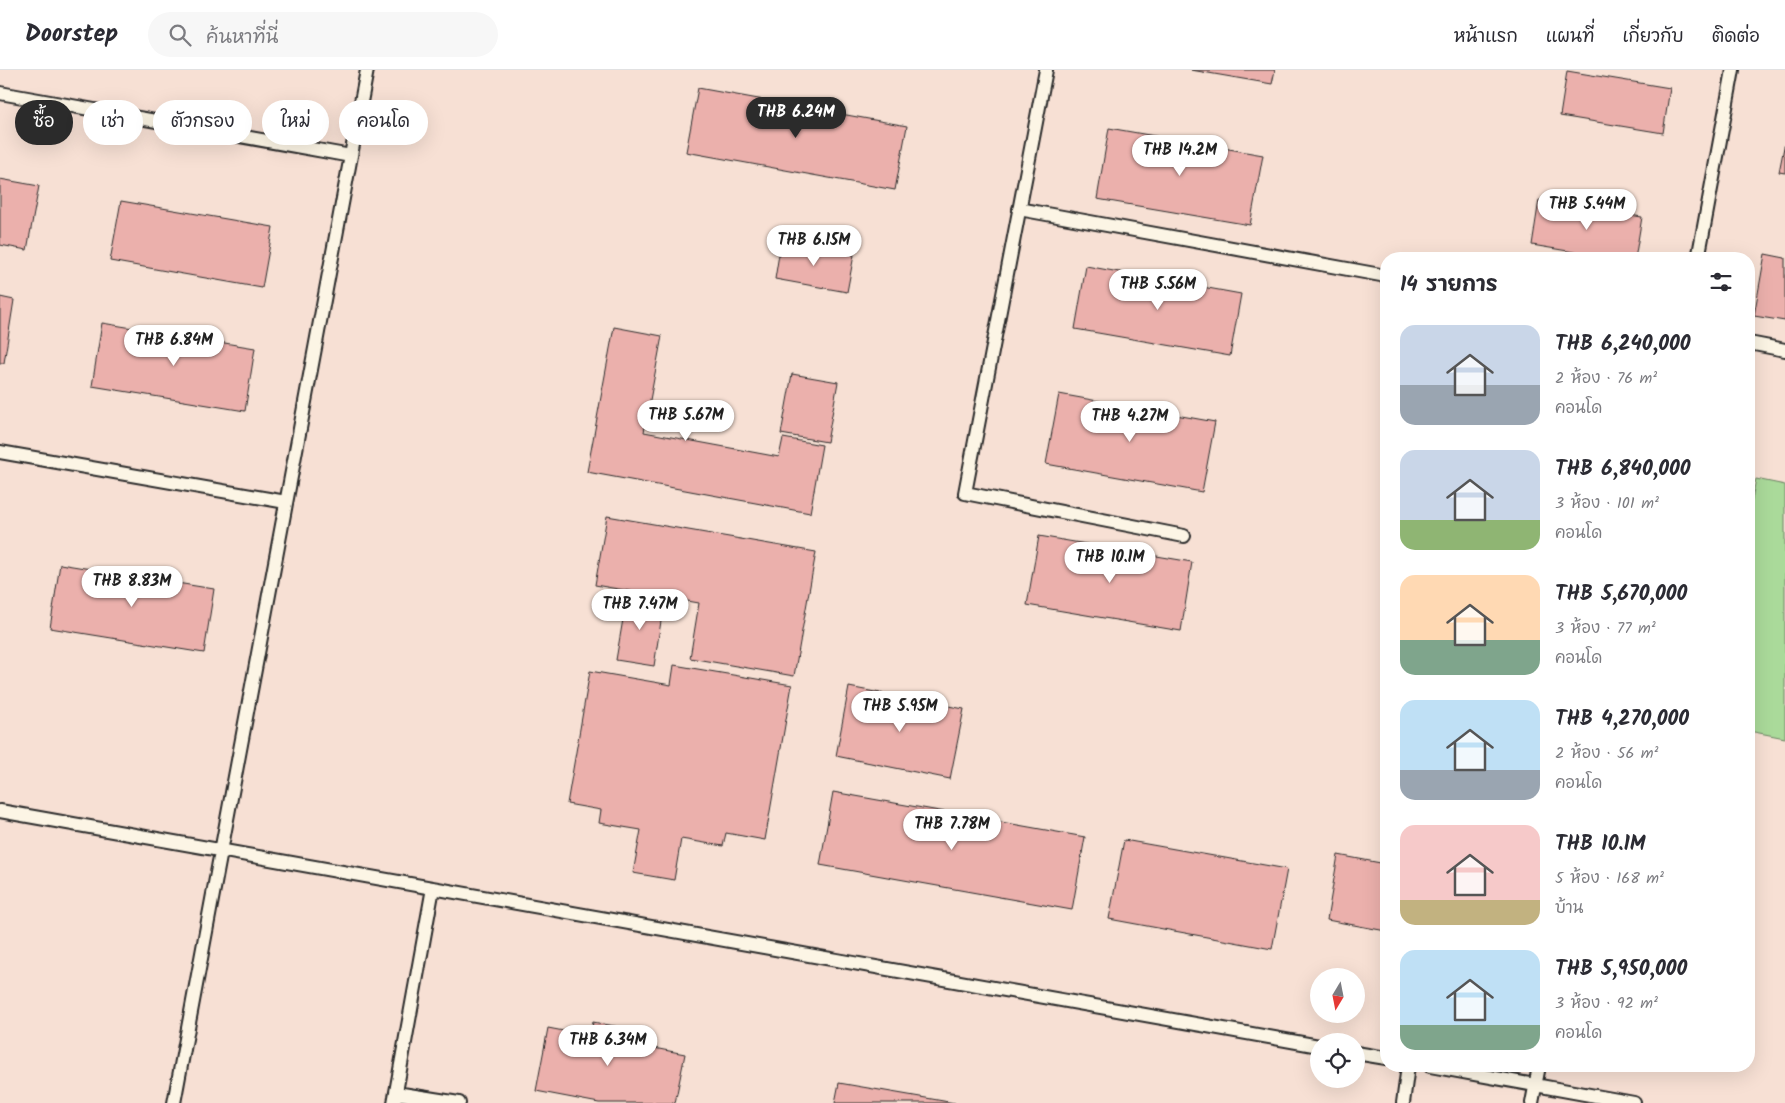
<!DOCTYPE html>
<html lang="th">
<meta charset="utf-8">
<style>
body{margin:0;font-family:Kalam,"Playpen Sans Thai",sans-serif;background:#f7f7f7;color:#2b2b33;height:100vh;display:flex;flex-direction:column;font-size:19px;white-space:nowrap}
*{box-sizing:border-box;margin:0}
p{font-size:16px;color:#7c7c81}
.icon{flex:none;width:28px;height:28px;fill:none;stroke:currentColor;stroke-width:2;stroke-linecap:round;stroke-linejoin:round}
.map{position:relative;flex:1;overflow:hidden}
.drawer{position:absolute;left:1380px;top:182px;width:375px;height:820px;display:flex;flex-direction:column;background:#fff;border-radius:20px;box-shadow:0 5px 20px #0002}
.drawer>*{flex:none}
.guide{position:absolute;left:15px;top:30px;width:475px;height:45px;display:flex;gap:10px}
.needle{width:32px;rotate:190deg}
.controls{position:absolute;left:1310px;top:898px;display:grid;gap:10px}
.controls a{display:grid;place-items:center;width:55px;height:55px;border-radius:50%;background:#fff;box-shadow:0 5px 20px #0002;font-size:25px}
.price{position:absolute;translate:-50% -42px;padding:0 11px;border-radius:18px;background:#fff;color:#222;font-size:16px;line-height:32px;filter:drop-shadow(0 1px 2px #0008)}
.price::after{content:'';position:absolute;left:50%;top:30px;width:15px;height:11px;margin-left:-8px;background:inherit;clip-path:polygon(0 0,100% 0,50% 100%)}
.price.active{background:#2b2b2b;color:#fff}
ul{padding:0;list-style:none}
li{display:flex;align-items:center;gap:15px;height:125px;padding:0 20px}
li span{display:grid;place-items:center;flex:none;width:140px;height:100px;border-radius:15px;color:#555}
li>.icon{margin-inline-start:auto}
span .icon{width:60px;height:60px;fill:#fffc;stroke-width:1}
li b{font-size:21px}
h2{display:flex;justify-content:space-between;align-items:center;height:60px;padding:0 20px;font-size:21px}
.chip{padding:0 18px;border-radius:22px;background:#fff;box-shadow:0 5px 20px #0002;font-size:18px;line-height:45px}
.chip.active{background:#2b2b2b;color:#fff}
header{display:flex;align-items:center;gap:30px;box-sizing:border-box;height:70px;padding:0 25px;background:#fff;border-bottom:1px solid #e1e1e2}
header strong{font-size:24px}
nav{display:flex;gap:28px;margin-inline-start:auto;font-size:18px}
.search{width:350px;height:45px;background:#f7f7f7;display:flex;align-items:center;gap:12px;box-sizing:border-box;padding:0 18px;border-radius:28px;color:#7c7c81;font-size:19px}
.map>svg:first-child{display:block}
.green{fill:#aada9a;stroke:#6a8262}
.building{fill:#ebb0ac;stroke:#2b2b2b}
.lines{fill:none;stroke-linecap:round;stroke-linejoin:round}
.service-casing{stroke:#2b2b2b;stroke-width:16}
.service{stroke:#fcf5e5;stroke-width:12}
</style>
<header>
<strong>Doorstep</strong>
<div class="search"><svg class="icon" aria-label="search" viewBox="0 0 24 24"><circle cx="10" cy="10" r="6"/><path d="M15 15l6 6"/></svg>ค้นหาที่นี่</div>
<nav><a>หน้าแรก</a><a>แผนที่</a><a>เกี่ยวกับ</a><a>ติดต่อ</a></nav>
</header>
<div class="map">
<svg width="1785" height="1033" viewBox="0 0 1785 1033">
<rect width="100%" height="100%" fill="#f7e0d4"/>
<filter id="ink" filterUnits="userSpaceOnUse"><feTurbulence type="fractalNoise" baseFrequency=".02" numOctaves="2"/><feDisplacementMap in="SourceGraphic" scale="10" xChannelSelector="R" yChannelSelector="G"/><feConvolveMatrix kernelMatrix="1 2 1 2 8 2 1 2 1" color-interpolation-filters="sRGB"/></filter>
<g filter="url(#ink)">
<path class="green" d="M1756,409L1785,415V668L1749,661V445Z"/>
<path class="building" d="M1191,0H1275L1272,14Z
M1567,1L1670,18L1663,63L1560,46Z
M698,18L907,56L895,120L686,82Z
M1109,58L1263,85L1250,155L1097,129Z
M1785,72V103L1779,102Z
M0,109L39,116L27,180L0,175Z
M1539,130L1642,147L1635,189H1616L1532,175Z
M121,131L273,157L262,218L110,191Z
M781,172L854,185L847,222L775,209Z
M1765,184L1785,188V251L1754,246Z
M1086,196L1241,224L1230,286L1075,259Z
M0,227L14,230L4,293H0Z
M102,253L255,278L245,341L92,316Z
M614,257L662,266L644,362L779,387L783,368L822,375L810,443L587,402Z
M792,304L838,312L827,372L781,364Z
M1059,324L1215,352L1202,422L1046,394Z
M607,446L816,482L794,606L690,588L699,533L595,515Z
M1039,466L1192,492L1181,561L1027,535Z
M60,494L214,519L204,583L50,558Z
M627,526L664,532L654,596L616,590Z
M674,595L792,615L765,770L726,763L723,776L681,769L674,810L633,803L641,760L599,753L601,740L567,734L590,601L671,615Z
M849,617L964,639L950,709L836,686Z
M833,722L1085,767L1072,840L820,795Z
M1124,770L1287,799L1272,879L1109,849Z
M1338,785L1386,794V861L1327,850Z
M593,952L640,961L638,975L685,984L675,1033H599L536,1021L548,958L590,966Z
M839,1013L955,1033H835Z"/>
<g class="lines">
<defs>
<path id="service" d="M1046,0L965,423L1184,466
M0,23L351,86
M1019,139L1386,206
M1698,189L1733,0
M1749,273L1785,280
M0,382L286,432
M0,741L1319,976
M1356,983L1386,988
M1430,996L1634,1033
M396,1023L459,1033
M174,1033L367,0
M394,1033L433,818
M1403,1033L1408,996
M1532,1033L1539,996"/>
</defs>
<use href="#service" class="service-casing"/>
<use href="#service" class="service"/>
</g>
</g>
</svg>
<div class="controls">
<a><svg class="needle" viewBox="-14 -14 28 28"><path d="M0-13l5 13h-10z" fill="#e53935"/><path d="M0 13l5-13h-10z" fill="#7c7c81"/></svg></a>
<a><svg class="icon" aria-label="locate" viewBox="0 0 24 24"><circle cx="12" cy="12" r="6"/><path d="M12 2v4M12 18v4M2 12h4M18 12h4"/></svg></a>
</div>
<b class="price active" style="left:796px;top:69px">THB 6.24M</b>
<b class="price" style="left:1180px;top:107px">THB 14.2M</b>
<b class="price" style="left:1587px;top:161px">THB 5.44M</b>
<b class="price" style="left:814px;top:197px">THB 6.15M</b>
<b class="price" style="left:1158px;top:241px">THB 5.56M</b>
<b class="price" style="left:174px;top:297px">THB 6.84M</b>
<b class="price" style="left:686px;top:372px">THB 5.67M</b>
<b class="price" style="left:1130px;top:373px">THB 4.27M</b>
<b class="price" style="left:1110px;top:514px">THB 10.1M</b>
<b class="price" style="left:132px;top:538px">THB 8.83M</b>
<b class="price" style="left:640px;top:561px">THB 7.47M</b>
<b class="price" style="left:900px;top:663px">THB 5.95M</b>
<b class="price" style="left:952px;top:781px">THB 7.78M</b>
<b class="price" style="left:608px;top:997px">THB 6.34M</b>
<div class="guide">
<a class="chip active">ซื้อ</a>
<a class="chip">เช่า</a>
<a class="chip">ตัวกรอง</a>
<a class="chip">ใหม่</a>
<a class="chip">คอนโด</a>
</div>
<section class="drawer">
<h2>14 รายการ<svg class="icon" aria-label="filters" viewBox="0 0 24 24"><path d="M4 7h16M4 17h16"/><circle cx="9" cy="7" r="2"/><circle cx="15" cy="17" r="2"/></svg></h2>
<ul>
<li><span style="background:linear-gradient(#c9d6e8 60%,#9aa5b1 0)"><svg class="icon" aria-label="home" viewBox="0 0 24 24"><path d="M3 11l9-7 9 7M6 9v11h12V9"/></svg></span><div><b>THB 6,240,000</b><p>2 ห้อง · 76 m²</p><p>คอนโด</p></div></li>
<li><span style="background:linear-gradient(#c9d6e8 70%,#8fb573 0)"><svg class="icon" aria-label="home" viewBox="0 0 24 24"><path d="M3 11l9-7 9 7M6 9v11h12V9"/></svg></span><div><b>THB 6,840,000</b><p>3 ห้อง · 101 m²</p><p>คอนโด</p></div></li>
<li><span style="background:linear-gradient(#ffd9b3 65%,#7fa58c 0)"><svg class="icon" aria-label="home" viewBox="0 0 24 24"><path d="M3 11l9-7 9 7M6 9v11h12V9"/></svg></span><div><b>THB 5,670,000</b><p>3 ห้อง · 77 m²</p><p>คอนโด</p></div></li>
<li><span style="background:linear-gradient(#bfe0f5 70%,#9aa5b1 0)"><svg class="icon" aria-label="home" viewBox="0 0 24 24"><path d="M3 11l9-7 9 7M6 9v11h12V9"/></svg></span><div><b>THB 4,270,000</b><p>2 ห้อง · 56 m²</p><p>คอนโด</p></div></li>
<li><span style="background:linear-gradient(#f6c9c9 75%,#c2b280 0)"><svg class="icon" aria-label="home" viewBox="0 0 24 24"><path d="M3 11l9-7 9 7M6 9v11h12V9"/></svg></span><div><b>THB 10.1M</b><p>5 ห้อง · 168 m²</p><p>บ้าน</p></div></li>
<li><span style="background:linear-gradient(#bfe0f5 75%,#7fa58c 0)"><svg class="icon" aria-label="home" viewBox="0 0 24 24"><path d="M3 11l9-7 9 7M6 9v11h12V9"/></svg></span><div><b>THB 5,950,000</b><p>3 ห้อง · 92 m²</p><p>คอนโด</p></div></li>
</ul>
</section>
</div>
